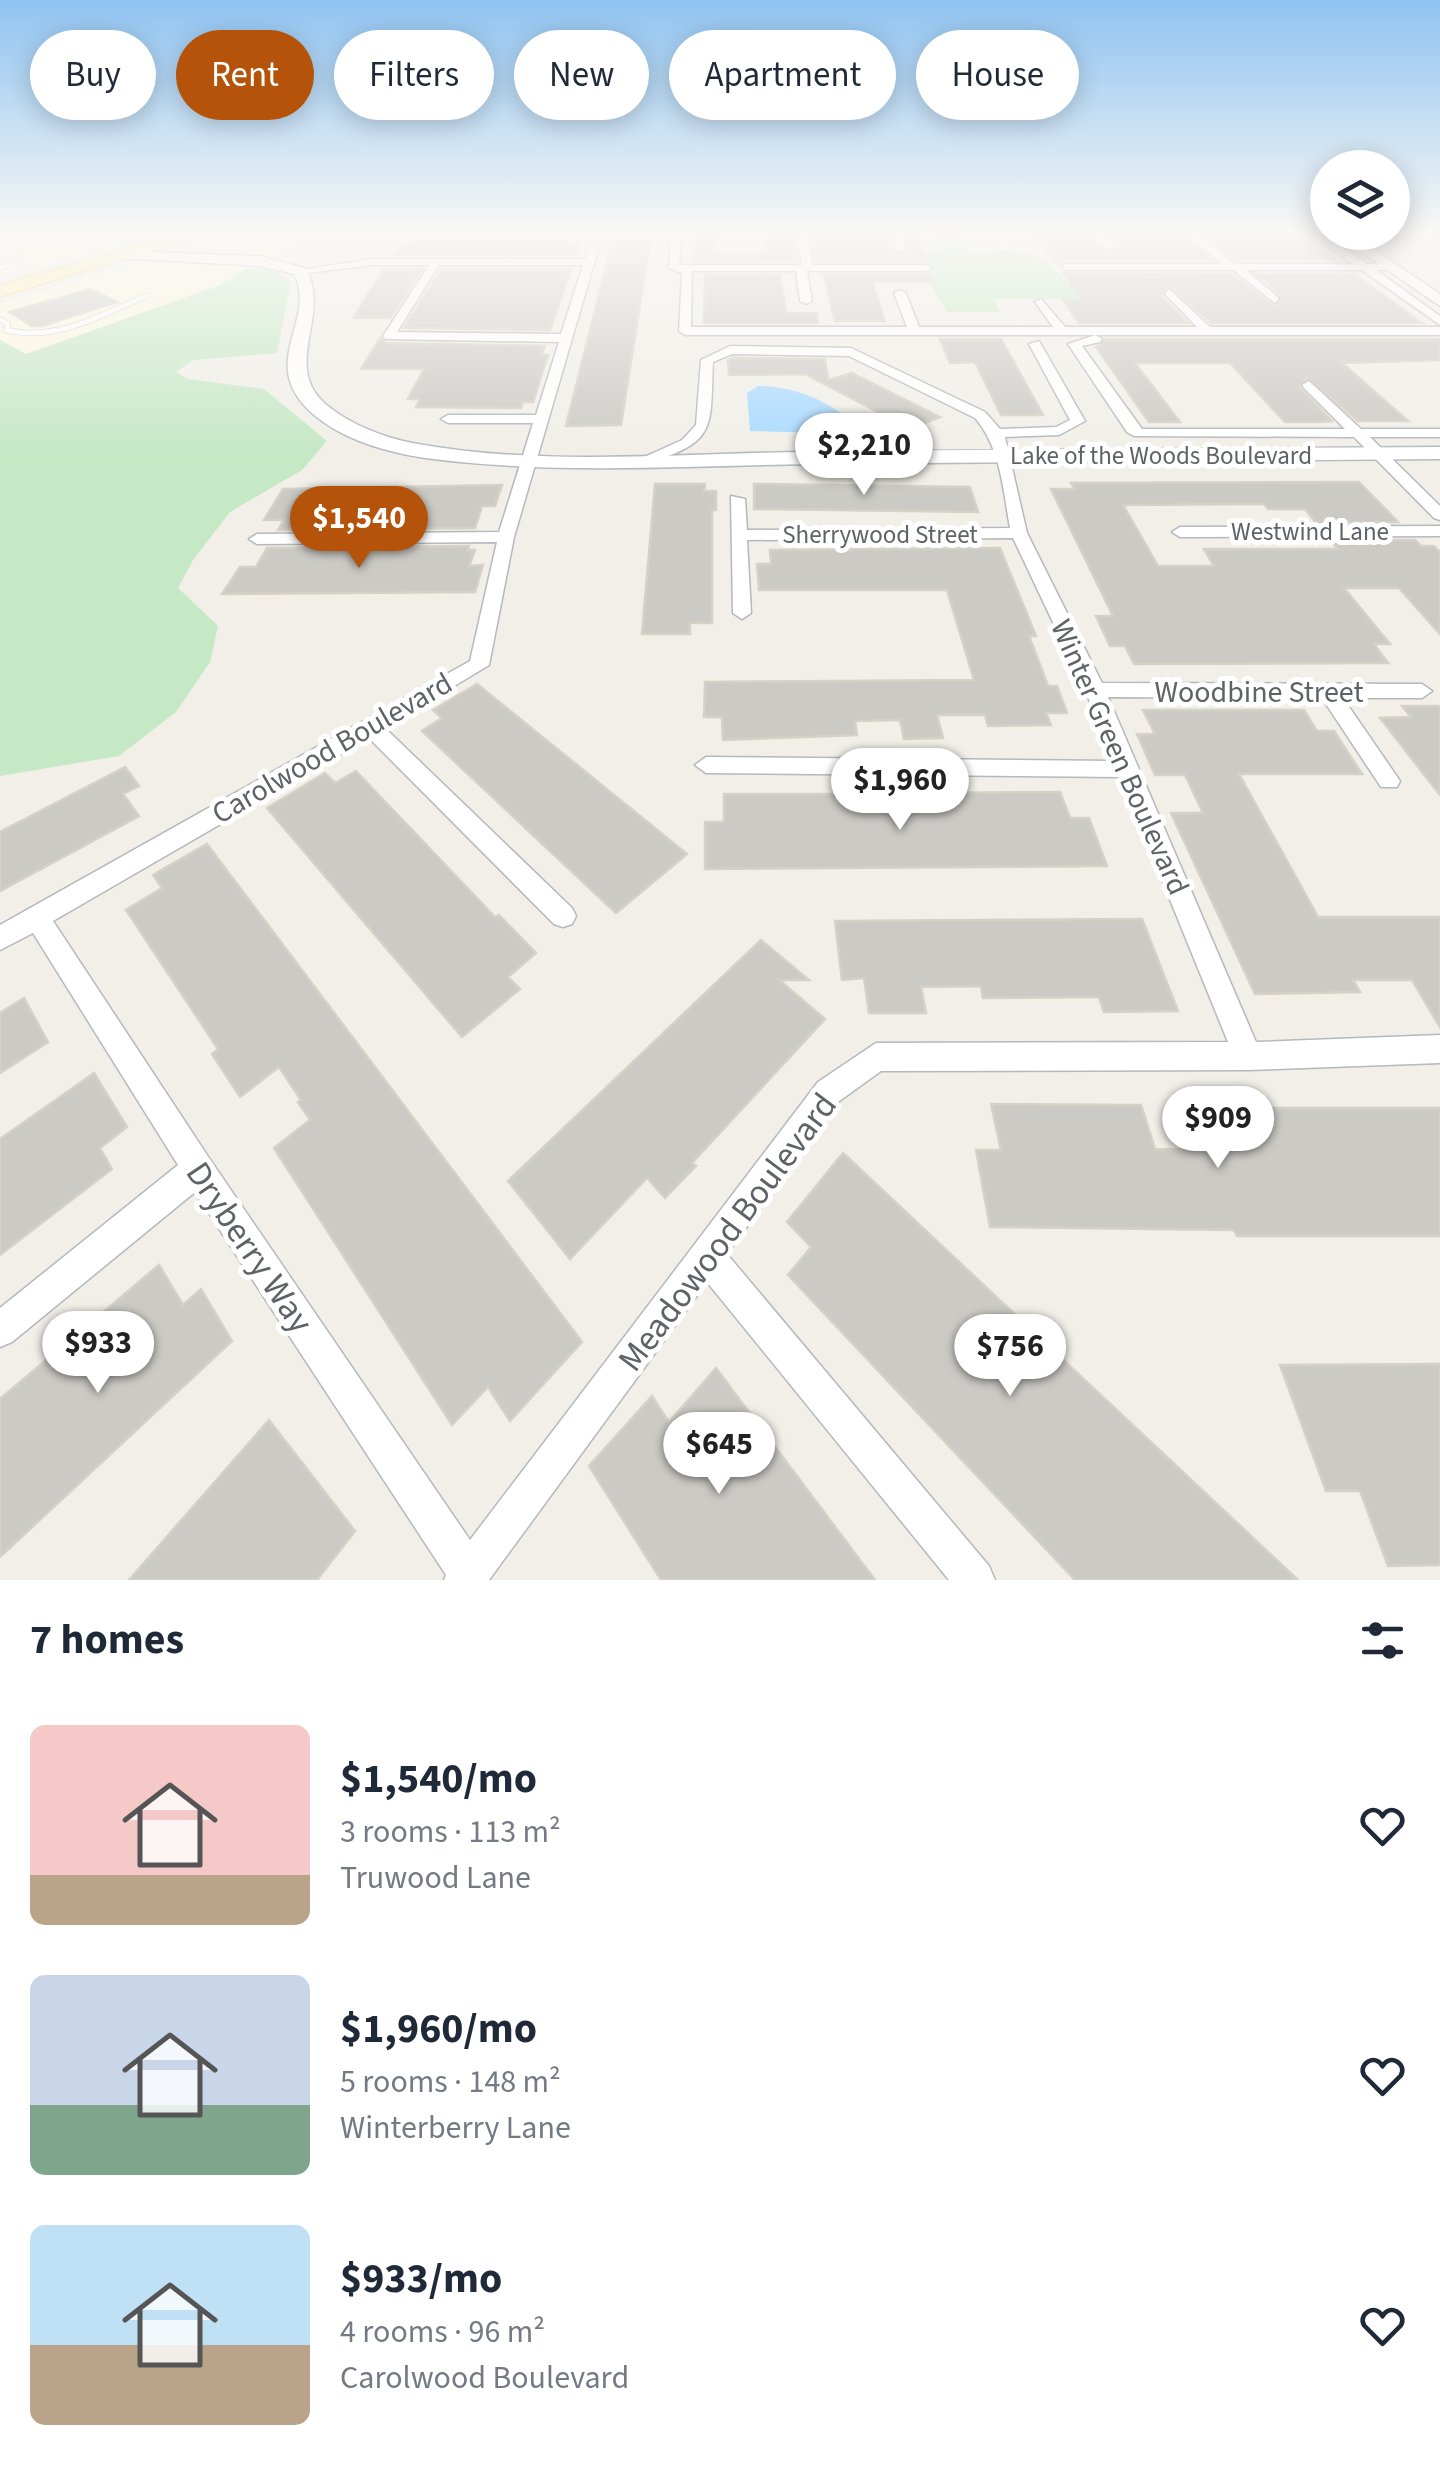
<!DOCTYPE html>
<meta charset="utf-8">
<style>
body{margin:0;font-family:"Source Sans 3",sans-serif;background:#f2f2f3;color:#1f2937;height:100vh;display:flex;flex-direction:column;font-size:38px;white-space:nowrap}
*{box-sizing:border-box;margin:0}
p{font-size:32px;color:#747a83}
.icon{flex:none;width:55px;height:55px;fill:none;stroke:currentColor;stroke-width:2;stroke-linecap:round;stroke-linejoin:round}
.map{position:relative;height:1580px;overflow:hidden}
.drawer{display:flex;flex-direction:column;background:#fff;flex:1}
.drawer>*{flex:none}
.top-card{position:absolute;left:30px;top:30px;width:1380px;height:90px;display:flex;gap:20px}
.tools{position:absolute;left:1310px;top:150px;display:grid;gap:20px}
.tools a{display:grid;place-items:center;width:100px;height:100px;border-radius:50%;background:#fff;box-shadow:0 5px 25px #0003;font-size:50px}
.price{position:absolute;translate:-50% -85px;padding:0 22px;border-radius:35px;background:#fff;color:#222;font-size:32px;line-height:65px;filter:drop-shadow(0 2px 5px #0008)}
.price::after{content:'';position:absolute;left:50%;top:60px;width:30px;height:22px;margin-left:-15px;background:inherit;clip-path:polygon(0 0,100% 0,50% 100%)}
.price.selected{background:#b45309;color:#fff}
ul{padding:0;list-style:none}
li{display:flex;align-items:center;gap:30px;height:250px;padding:0 30px}
li span{display:grid;place-items:center;flex:none;width:280px;height:200px;border-radius:15px;color:#555}
li>.icon{margin-inline-start:auto}
span .icon{width:120px;height:120px;fill:#fffc;stroke-width:1}
li b{font-size:42px}
h2{display:flex;justify-content:space-between;align-items:center;height:120px;padding:0 30px;font-size:42px}
.tag{padding:0 35px;border-radius:45px;background:#fff;box-shadow:0 5px 25px #0003;font-size:35px;line-height:90px}
.tag.selected{background:#b45309;color:#fff}
.map>svg:first-child{display:block}
.commercial{fill:#fef7e0}
.green{fill:#c5e8c5}
.water{fill:#aadaff}
.building{fill:#cccac5;stroke:#d6d1c6;stroke-width:2.5}
.lines{fill:none;stroke-linecap:round;stroke-linejoin:round}
.lane-casing{stroke:#b5b8bc;stroke-width:6}
.street-casing{stroke:#b5b8bc;stroke-width:3}
.secondary-casing{stroke:#b6babf;stroke-width:3}
.primary-casing{stroke:#f2c960;stroke-width:2}
.lane{stroke:#fff;stroke-width:5}
.street{fill:#fff;fill-rule:evenodd}
.secondary{fill:#fff;fill-rule:evenodd}
.primary{fill:#fff2af;fill-rule:evenodd}
.labels{text-anchor:middle;stroke-width:10;stroke-linejoin:round;paint-order:stroke}
.far-street-label{font-size:25px;fill:#5f6368;stroke:#fff}
.street-label{font-size:30px;fill:#5f6368;stroke:#fff}
.near-street-label{font-size:35px;fill:#5f6368;stroke:#fff}
</style>
<div class="map">
<svg width="1440" height="1580" viewBox="0 0 1440 1580">
<rect width="100%" height="100%" fill="#f1efe8"/>
<path class="commercial" d="M0,234H157L0,278Z
M228,234H387L320,235L267,259L154,256Z
M140,261L256,264L219,285L26,354L0,340V304Z"/>
<path class="green" d="M934,234H959L969,251C1015,251 1037,244 1068,284H1115L1092,314L1080,299H994L1000,312H947L925,275L933,270L925,251L942,250Z
M245,269L272,270L291,281L277,353L193,360L176,372L188,379L264,389L327,441L302,470L230,512L193,560L178,588L218,626L210,662L176,712L119,756L0,776V340L26,354L219,286Z"/>
<path class="water" d="M758,386C791,386 825,399 851,421L849,434L750,431L747,393Z"/>
<path class="building" d="M696,234H714L713,254H767L766,237H794L797,260L694,261Z
M886,234L898,255L909,253L904,234H915L928,261H821L816,260L810,237Z
M1034,234H1090L1108,253L1120,247L1109,234L1189,235L1211,260H1066L1058,265Z
M1206,235H1299L1335,260H1235Z
M650,241L621,425L566,426L612,242Z
M404,242L481,241L580,242L576,255H394Z
M384,269H422L390,318H353Z
M441,269H571L550,330L404,328Z
M1063,273L1232,274L1275,307L1281,295L1256,274H1354L1422,323H1211L1169,285L1162,297L1188,323H1079L1063,300H1083Z
M930,274L933,281L872,282L885,321H835L824,275Z
M705,275H780L786,313H817L818,323H704Z
M91,289L117,302L42,326H32L9,312Z
M380,338L385,343L545,346L541,355H548L533,402H523L521,408L416,407L420,399H408L424,369H361Z
M940,339H1001L1043,415H1001L975,362L950,363Z
M1106,339H1440V360L1342,363L1408,421H1358L1307,378L1299,387L1332,421L1321,422H1285L1230,363H1135L1180,422H1149L1096,347Z
M733,358L825,359L828,380L852,373L940,417L910,429L805,374L729,375L728,360Z
M1359,482L1398,522L1316,523L1305,509H1268L1264,504L1123,505L1158,566H1214L1204,549H1338L1331,540H1415L1421,546H1434L1440,552V634L1399,588H1344L1390,644H1374L1388,663L1134,664L1125,646H1110L1096,616H1113L1051,489H1075L1071,483Z
M655,484H705L704,491H716V510H712V623H690V634H642Z
M754,484L970,487L978,512L754,509Z
M502,485L495,506H482L475,528L278,530L284,520H264L283,489Z
M469,546L468,550H475L469,566L483,565L475,592L222,594L240,567H256L267,548Z
M1000,548L1036,636H1029L1048,686H1057L1067,713H1046L1051,725L988,726L985,715H937L943,738L904,739L900,720L855,721L857,735L723,740L722,717H704L705,682L974,680L947,590H759L757,564H771L770,550Z
M477,684L687,854L616,913L422,731L442,718L433,710Z
M1402,706H1440V795L1380,718L1411,717Z
M1143,710H1304L1317,731H1334L1362,774H1239L1318,917H1440V1027L1412,980H1353L1360,992L1255,994L1171,813H1203L1185,775H1155L1137,734H1155Z
M125,767L139,786L123,794L139,816L0,891V832Z
M356,771L495,917L499,915L536,953L508,977L520,989L462,1037L267,808L325,773L335,783Z
M1060,792L1070,818H1089L1107,866L705,869V822H724V794H867L869,812H923L919,793Z
M207,844L582,1342L510,1421L488,1387L452,1425L274,1148L310,1120L298,1102L301,1100L279,1067L240,1097L212,1054L218,1049L126,910L162,888L153,875Z
M1142,919L1178,1011L1104,1012L1099,997L983,998L981,986L921,987L926,1013H869L864,978L842,980L835,921Z
M761,940L809,980H779L825,1019L692,1163L696,1166L665,1198L647,1178L570,1259L508,1181Z
M24,998L48,1042L0,1073V1013Z
M94,1073L127,1127L100,1148L112,1169L0,1255V1139Z
M991,1104L1141,1105L1155,1149L1206,1150L1190,1108H1440V1236H1237L1234,1230L990,1227L976,1150H1001Z
M843,1153L1298,1580H1075L788,1275L811,1247L787,1222Z
M159,1265L183,1305L201,1289L232,1341L0,1557V1399Z
M1440,1364V1565L1388,1566L1360,1491H1326L1280,1365Z
M716,1368L875,1580H661L589,1466L652,1396L669,1422Z
M269,1420L355,1531L317,1580H129Z"/>
<g class="lines">
<defs>
<path id="lane" d="M198,234L215,240
M215,240H272L259,248H210Z
M0,251L63,234L125,255
M0,268L20,262
M0,319L8,324L6,330C56,342 101,315 146,296"/>
<path id="street" d="M671,234H681L679,265H802L797,238L802,235L807,238L813,265H927L932,268L927,271H807L812,301L806,304L800,301L796,271H692L691,327H907L894,293L900,290L906,293L919,327H1053L1035,302L1041,299L1065,327H1197L1165,294L1169,289L1210,327H1440V335H685L679,331L682,273L669,268Z
M890,234H900L906,251H898Z
M991,234H1001L1011,251H1003Z
M1094,234H1104L1116,247L1107,249Z
M1193,234H1199L1234,264H1353L1313,234H1324L1367,264L1394,265V269L1376,270L1440,316V325L1362,270H1246L1279,298L1275,303L1233,270H1066L1061,267L1066,264H1221L1193,238Z
M1415,234H1427L1440,242V249Z
M595,240L600,243L514,537L489,665L385,728L572,908L576,916L572,924L563,927L554,924L369,738L53,921L209,1158L470,1540L818,1082L876,1043L1228,1042L1120,777L706,773L695,765L706,757L1114,761L1085,690L1013,538L747,540L751,613L742,619L733,613L731,496L745,499L747,530L1010,528C1003,490 1001,448 975,418L849,356L732,354L713,362C710,428 718,442 647,463L640,459L682,440L696,425L701,360L730,346L851,348L985,412L1000,429L1056,427L1070,420L1029,344L1039,341L1085,421L1059,435L1005,437L1027,533L1102,683L1422,684L1432,691L1422,698H1343L1400,781L1397,787H1381L1322,698L1108,697L1256,1042L1440,1035V1063L1248,1070L881,1071L838,1102L727,1254L989,1566L995,1580H949L707,1282L489,1580H444L446,1575L195,1192L12,1342L0,1347V1308L178,1165L33,933L0,950V925L470,661L497,542L257,544L249,539L257,534L499,532L533,423H448L441,419L448,415H536L559,342L385,339L383,336L429,265H371L300,274L295,271L371,259H585L590,243ZM439,265H583L561,334L397,332Z
M1096,335L1102,339L1100,342L1082,346L1142,429H1345L1304,388L1302,385L1309,381L1361,429H1440V437H1370L1440,506V520L1434,518L1354,437L1134,436L1127,432L1068,344Z
M1440,526V536L1180,537L1172,532L1180,527Z"/>
<path id="secondary" d="M1335,234H1351L1440,294V306Z
M125,251L259,256L305,268C334,314 278,367 329,407C352,425 383,437 412,443C540,467 675,453 805,452C1016,449 1228,448 1440,447V459C1230,461 1021,462 811,464C683,466 553,475 425,458C387,452 343,440 313,414C255,363 318,322 294,274L259,266L120,258L118,255Z"/>
<path id="primary" d="M180,234H205L0,297V285Z"/>
</defs>
<use href="#lane" class="lane-casing"/>
<use href="#street" class="street-casing"/>
<use href="#secondary" class="secondary-casing"/>
<use href="#primary" class="primary-casing"/>
<use href="#lane" class="lane"/>
<use href="#street" class="street"/>
<use href="#secondary" class="secondary"/>
<use href="#primary" class="primary"/>
</g>
<linearGradient id="sky" x2="0" y2="1"><stop stop-color="#8fc3f1"/><stop offset="0.51" stop-color="#f9f8f5"/><stop offset="1" stop-color="#f9f8f5" stop-opacity="0"/></linearGradient>
<rect width="1440" height="455" fill="url(#sky)"/>
<g class="labels">
<g class="far-street-label">
<text x="1161" y="464">Lake of the Woods Boulevard</text>
<text x="1310" y="540">Westwind Lane</text>
<text x="880" y="543">Sherrywood Street</text>
</g>
<g class="street-label">
<text x="1259" y="702">Woodbine Street</text>
<text transform="translate(332 748) rotate(-30)" y="10">Carolwood Boulevard</text>
<text transform="translate(1120 757) rotate(66)" y="10">Winter Green Boulevard</text>
</g>
<g class="near-street-label">
<text transform="translate(727 1232) rotate(-53)" y="12">Meadowood Boulevard</text>
<text transform="translate(250 1247) rotate(56)" y="12">Dryberry Way</text>
</g>
</g>
</svg>
<div class="tools">
<a><svg class="icon" aria-label="layers" viewBox="0 0 24 24"><path d="M12 4l9 5-9 5-9-5zM3 14l9 5 9-5"/></svg></a>
</div>
<b class="price" style="left:864px;top:498px">$2,210</b>
<b class="price selected" style="left:359px;top:571px">$1,540</b>
<b class="price" style="left:900px;top:833px">$1,960</b>
<b class="price" style="left:1218px;top:1171px">$909</b>
<b class="price" style="left:98px;top:1396px">$933</b>
<b class="price" style="left:1010px;top:1399px">$756</b>
<b class="price" style="left:719px;top:1497px">$645</b>
<div class="top-card">
<a class="tag">Buy</a>
<a class="tag selected">Rent</a>
<a class="tag">Filters</a>
<a class="tag">New</a>
<a class="tag">Apartment</a>
<a class="tag">House</a>
</div>
</div>
<section class="drawer">
<h2>7 homes<svg class="icon" aria-label="filters" viewBox="0 0 24 24"><path d="M4 7h16M4 17h16"/><circle cx="9" cy="7" r="2"/><circle cx="15" cy="17" r="2"/></svg></h2>
<ul>
<li><span style="background:linear-gradient(#f6c9c9 75%,#b9a48a 0)"><svg class="icon" aria-label="home" viewBox="0 0 24 24"><path d="M3 11l9-7 9 7M6 9v11h12V9"/></svg></span><div><b>$1,540/mo</b><p>3 rooms · 113 m²</p><p>Truwood Lane</p></div><svg class="icon" aria-label="heart" viewBox="0 0 24 24"><path d="M12 20l-8-8c-3-5 5-10 8-4 3-6 11-1 8 4z"/></svg></li>
<li><span style="background:linear-gradient(#c9d6e8 65%,#7fa58c 0)"><svg class="icon" aria-label="home" viewBox="0 0 24 24"><path d="M3 11l9-7 9 7M6 9v11h12V9"/></svg></span><div><b>$1,960/mo</b><p>5 rooms · 148 m²</p><p>Winterberry Lane</p></div><svg class="icon" aria-label="heart" viewBox="0 0 24 24"><path d="M12 20l-8-8c-3-5 5-10 8-4 3-6 11-1 8 4z"/></svg></li>
<li><span style="background:linear-gradient(#bfe0f5 60%,#b9a48a 0)"><svg class="icon" aria-label="home" viewBox="0 0 24 24"><path d="M3 11l9-7 9 7M6 9v11h12V9"/></svg></span><div><b>$933/mo</b><p>4 rooms · 96 m²</p><p>Carolwood Boulevard</p></div><svg class="icon" aria-label="heart" viewBox="0 0 24 24"><path d="M12 20l-8-8c-3-5 5-10 8-4 3-6 11-1 8 4z"/></svg></li>
</ul>
</section>
